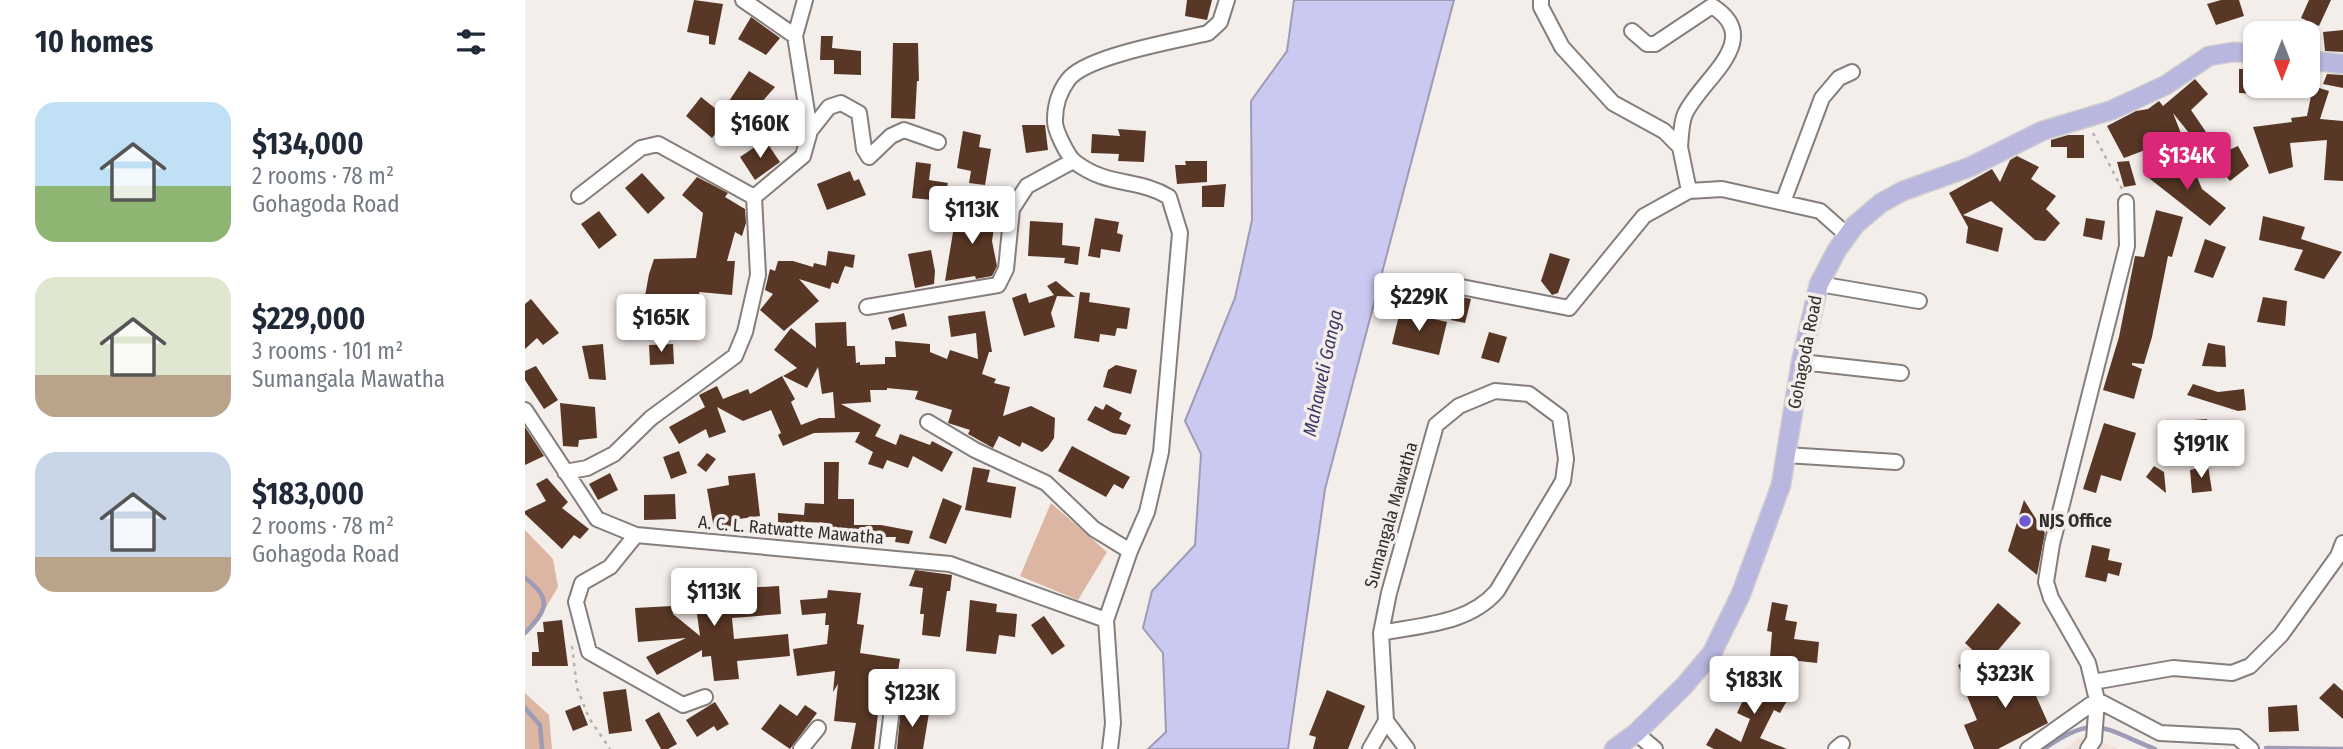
<!DOCTYPE html>
<meta charset="utf-8">
<style>
body{margin:0;font-family:"Fira Sans Condensed",sans-serif;background:#f6f6f7;color:#1f2937;height:100vh;display:flex;flex-direction:column;font-size:26px;white-space:nowrap}
*{box-sizing:border-box;margin:0}
p{font-size:23px;color:#747a83}
.icon{flex:none;width:38px;height:38px;fill:none;stroke:currentColor;stroke-width:2;stroke-linecap:round;stroke-linejoin:round}
.map{position:relative;flex:1;overflow:hidden}
.panel{display:flex;flex-direction:column;background:#fff;width:525px}
.panel>*{flex:none}
.needle{width:46px;rotate:180deg}
.controls{position:absolute;left:1718px;top:21px;display:grid;gap:14px}
.controls a{display:grid;place-items:center;width:77px;height:77px;border-radius:14px;background:#fff;box-shadow:0 2px 5px #0004;font-size:35px}
.price{position:absolute;translate:-50% -60px;padding:0 16px;border-radius:7px;background:#fff;color:#222;font-size:23px;line-height:46px;filter:drop-shadow(0 2px 4px #0008)}
.price::after{content:'';position:absolute;left:50%;top:42px;width:21px;height:16px;margin-left:-10px;background:inherit;clip-path:polygon(0 0,100% 0,50% 100%)}
.price.current{background:#db2777;color:#fff}
ul{padding:0;list-style:none}
li{display:flex;align-items:center;gap:21px;height:175px;padding:0 35px}
li span{display:grid;place-items:center;flex:none;width:196px;height:140px;border-radius:21px;color:#555}
li>.icon{margin-inline-start:auto}
span .icon{width:84px;height:84px;fill:#fffc;stroke-width:1}
li b{font-size:30px}
h2{display:flex;justify-content:space-between;align-items:center;height:84px;padding:0 35px;font-size:30px}
main{display:flex;flex:1;min-height:0}
.map>svg:first-child{display:block}
.built{fill:#f0e2db}
.green{fill:#dcb6a3}
.water{fill:#cbc9f1;stroke:#9d9bb6;stroke-width:2}
.lines{fill:none;stroke-linecap:round;stroke-linejoin:round}
.stream{stroke:#9d9bb6;stroke-width:4.5}
.building{fill:#583726}
.minor-casing{stroke:#847e7c;stroke-width:18}
.major-casing{stroke:#cecdcd;stroke-width:21}
.path{stroke:#b6b1af;stroke-width:2.5;stroke-dasharray:3.5 5;stroke-linecap:butt}
.minor{stroke:#fff;stroke-width:14}
.major{stroke:#b9b6e0;stroke-width:18}
.poi-dot{fill:#705bd5;stroke:#f4eeeb;stroke-width:2.5}
.labels{text-anchor:middle;stroke-width:7;stroke-linejoin:round;paint-order:stroke}
.street-label{font-size:18px;fill:#312f2e;stroke:#f4eeeb}
.poi-label{font-size:18px;font-weight:bold;fill:#312f2e;stroke:#f4eeeb;text-anchor:start}
.water-label{font-size:19px;font-style:italic;fill:#3d376a;stroke:#f4eeeb}
</style>
<main>
<section class="panel">
<h2>10 homes<svg class="icon" aria-label="filters" viewBox="0 0 24 24"><path d="M4 7h16M4 17h16"/><circle cx="9" cy="7" r="2"/><circle cx="15" cy="17" r="2"/></svg></h2>
<ul>
<li><span style="background:linear-gradient(#bfe0f5 60%,#8fb573 0)"><svg class="icon" aria-label="home" viewBox="0 0 24 24"><path d="M3 11l9-7 9 7M6 9v11h12V9"/></svg></span><div><b>$134,000</b><p>2 rooms · 78 m²</p><p>Gohagoda Road</p></div></li>
<li><span style="background:linear-gradient(#dfe7d0 70%,#b9a48a 0)"><svg class="icon" aria-label="home" viewBox="0 0 24 24"><path d="M3 11l9-7 9 7M6 9v11h12V9"/></svg></span><div><b>$229,000</b><p>3 rooms · 101 m²</p><p>Sumangala Mawatha</p></div></li>
<li><span style="background:linear-gradient(#c9d6e8 75%,#b9a48a 0)"><svg class="icon" aria-label="home" viewBox="0 0 24 24"><path d="M3 11l9-7 9 7M6 9v11h12V9"/></svg></span><div><b>$183,000</b><p>2 rooms · 78 m²</p><p>Gohagoda Road</p></div></li>
</ul>
</section>
<div class="map">
<svg width="1818" height="749" viewBox="0 0 1818 749">
<rect width="100%" height="100%" fill="#f4eeeb"/>
<path class="built" d="M1560,734L1594,749H1540Z"/>
<path class="green" d="M526,503L582,552L553,600L495,576Z
M0,530L28,559L33,587L16,616L0,633Z
M0,693L24,715L27,749H0Z"/>
<path class="water" d="M769,0H929L800,489L763,749H623L641,732L638,653L618,628L627,591L670,545L676,454L660,421L710,298L727,220L726,101L762,51Z"/>
<g class="lines">
<path class="stream" d="M0,578C29,599 21,611 0,633
M0,708L15,725L17,749
M1741,748L1818,749
M1519,749C1570,713 1577,728 1630,749"/>
</g>
<path class="building" d="M169,0L198,4L190,45L184,44V36L162,32Z
M662,0H687L682,20L660,16Z
M1696,0H1714L1719,16L1691,25L1682,4Z
M1784,0H1806L1794,26L1776,18Z
M226,17L255,38L241,55L213,39Z
M1818,30V52L1800,51L1798,32Z
M296,36H308L307,48L336,51V75L309,74V60H295Z
M368,43H393L394,81H392L390,119L366,118Z
M1714,69H1731V94L1714,93Z
M224,71L250,87L226,114L213,106L187,138L161,116L176,97L196,113Z
M1802,74L1818,75V88L1798,84Z
M1670,79L1683,94L1666,110L1681,132L1655,148L1652,144L1664,133L1648,113L1657,136L1599,158L1582,126L1611,111L1623,109L1634,101L1638,106Z
M1788,86L1804,91L1795,119L1818,121V181L1799,180L1802,140L1765,143L1768,167L1744,174L1728,127L1767,122L1766,118L1782,116Z
M497,125H520L523,150L501,153Z
M593,129L621,131L619,162L593,161L594,154L566,153L567,134L595,136Z
M438,131L456,135L454,147L466,149L460,185L444,183L446,171L432,168Z
M1543,135H1559V158H1542V147H1526V140Z
M240,140L255,162L230,180L215,157Z
M1713,146L1724,166L1705,181L1686,158Z
M1492,156L1514,167L1506,179L1531,196L1521,209L1535,223L1520,241L1510,240L1466,201L1438,215L1478,228L1473,252L1441,243L1443,227L1424,193L1467,169L1475,182L1485,160Z
M1637,159L1661,181L1670,172L1677,189L1701,208L1685,226L1620,175Z
M660,161H682V182L652,184L650,165H661Z
M1604,161L1611,185L1599,187L1592,162Z
M391,162L406,164L404,180L423,183L418,201L387,198Z
M325,171L329,181L334,179L341,195L302,210L292,184Z
M117,173L140,198L123,214L100,188Z
M172,177L203,193L200,197L220,209L221,223L217,236L210,232L202,261H210L207,295L174,292L175,296L142,299L120,296L124,274L129,259L171,258L178,213L157,195Z
M701,184L699,207H677V186Z
M432,208L471,215L467,241L472,266L467,276L451,279L450,276L420,281Z
M1631,210L1658,217L1647,257L1643,256L1627,337L1619,364L1607,363V365L1617,369L1609,399L1578,390L1594,337L1610,256L1619,257Z
M74,211L92,235L74,249L56,224Z
M1738,216L1780,227L1776,239L1817,252L1799,279L1769,270L1778,250L1734,240Z
M570,218L594,222L592,233L598,235L595,252L576,249L575,258L563,256Z
M1561,218L1580,221L1577,240L1558,236Z
M505,221L538,223L537,245L555,247L553,265L539,263L540,258L503,256Z
M1680,239L1701,247L1688,278L1669,272Z
M406,250L410,271L409,284L390,288L383,254Z
M303,251L330,255L328,268L320,266L313,284L307,282L305,289L274,279L294,301L259,331L235,310L248,294L240,290L245,269L250,271L253,261H268L288,267L289,263L301,266Z
M1025,253L1045,259L1033,293L1027,295L1016,281Z
M531,281L550,297L532,296L526,313L530,327L499,336L487,298L501,293L504,303L529,295L522,286Z
M555,292L565,293L564,302L605,308L602,329L592,328L590,336L575,334L574,342L549,338Z
M932,296L946,299L940,323L926,320Z
M1738,297L1762,301L1760,326L1732,322Z
M6,299L34,333L18,345L12,338L0,349V304Z
M460,311L467,352H464L457,374L471,379L469,383L485,387L478,416L506,406L530,418L529,438L523,447L517,452L497,442L495,447L474,436L468,448L443,434L445,430L423,423L427,410L390,399L393,391L362,388V390H345L346,402L316,404L356,425L350,436L371,445L375,434L405,445L407,441L428,452L417,472L388,456L383,468L362,460L358,469L343,464L348,452L330,442L335,432L289,433L258,446L253,435L256,433L246,410L218,421L192,407L201,432L184,438L181,429L154,444L144,427L180,407L174,395L192,386L198,399L223,389L225,394L257,376L270,399L266,402L276,425L294,418H310L308,392L297,394L293,367L282,388L258,376L272,368L249,350L266,328L291,348L290,323L321,322L322,346H330L331,363L335,362V365L360,364V357H371L370,341L405,344V352L422,359L425,350L453,359L451,333L426,337L423,316Z
M875,311L922,322L914,355L867,344Z
M379,313L382,326L367,330L363,318Z
M964,332L982,337L974,363L956,358Z
M1683,343L1700,346L1701,367L1677,366Z
M78,344L81,380L64,379L57,346Z
M148,344L149,364L125,365L124,345Z
M591,365L612,370L606,394L578,387L583,370Z
M11,366L33,400L19,409L0,380V371Z
M1668,384L1693,392L1719,389L1721,410L1713,411L1662,395Z
M35,403L70,407L72,438L54,440L53,447L38,446Z
M581,404L597,413L594,419L606,425L601,435L588,433L562,420L570,406L578,410Z
M1682,419L1685,448L1652,452L1646,426L1657,421Z
M1579,423L1611,433L1596,481L1576,475L1571,493L1558,489Z
M0,427L19,456L0,465Z
M547,446L605,477L598,489L589,484L581,497L533,471Z
M154,451L162,473L146,479L138,457Z
M182,453L191,459L181,472L172,465Z
M299,462H314L313,499H329V525H356L388,531L384,544L370,542L371,537H303V523L279,522L253,524V513L279,515L280,503L299,504Z
M1629,466L1639,472L1641,493L1621,477Z
M1683,466L1687,491L1667,493L1665,470Z
M448,467L465,470L462,482L491,487L486,518L440,510Z
M85,473L93,490L73,500L64,484Z
M230,473L235,516L207,520L208,526L189,529L182,489L204,485L203,476Z
M22,478L43,502L37,508L64,529L55,539L49,535L37,549L0,514V511L21,501L11,484Z
M150,494L151,519L119,520V495Z
M418,498L437,506L421,544L404,538Z
M1499,500L1520,533L1512,575L1483,551Z
M1567,545L1585,549L1583,560L1597,563L1594,576L1583,573L1581,582L1560,577Z
M390,570L427,575L425,591H422L415,637L397,635L399,614H395L398,588L384,586Z
M199,573L201,589L254,586L256,614L207,618L209,639L263,634L265,656L212,661L214,679L189,681L186,656L177,657V650L132,675L121,657L161,638L113,642L110,608L147,606L148,614L175,636L167,577Z
M303,590L336,593L332,624L339,625L335,653L375,659L372,677L352,674L347,703L354,704L349,749H326L331,723L309,721L313,684L308,692L310,671L272,676L268,649L302,644L304,625H300L301,613L277,615L275,600L302,598Z
M445,600L472,604L471,612L492,614L490,637L474,635L471,654L441,651Z
M1247,602L1263,605L1260,620L1272,622L1269,639L1294,642L1292,663L1245,658L1247,632L1242,631Z
M1473,603L1496,623L1442,687L1433,665L1454,656L1440,643Z
M519,616L540,646L527,655L506,625Z
M37,620L43,666H7V652H14L12,632H19L18,622Z
M1503,664L1516,693L1511,696L1523,723L1473,749H1449L1439,725L1452,720L1440,691Z
M1224,674L1250,687L1251,683L1267,692L1255,713L1249,710L1235,738L1262,749H1189L1181,745L1191,728L1216,742L1225,719L1212,713L1220,696L1214,693Z
M1809,683L1818,691V719L1794,698Z
M101,689L107,731L84,734L78,692Z
M802,690L840,706L823,749H788L791,737L784,735Z
M190,702L204,724L192,731L189,726L172,737L161,720Z
M255,704L272,716L280,705L292,713L265,749L236,729Z
M55,705L63,725L48,731L40,711Z
M1772,705L1774,731L1744,732L1743,707Z
M376,706L404,713L398,749H372Z
M134,712L152,744L143,749H136L120,720Z"/>
<g class="lines">
<defs>
<path id="minor" d="M218,0L270,36
M1016,0V7L1037,47L1088,103L1139,131L1155,147L1164,191
M1107,31L1122,44H1130L1187,6C1241,40 1176,79 1160,114C1156,123 1156,137 1155,147
M285,131L304,107L316,103L334,113L339,149L344,157L366,136L379,130L413,142
M54,196L116,148L133,144L229,197
M1258,202L1297,98L1314,78L1327,72
M916,283L1044,308L1119,216L1164,191L1197,189L1295,211L1322,235
M1294,284L1394,301
M342,307L473,285L481,269L487,209L502,186L548,161
M1276,362L1376,373
M0,410L72,519L111,535L425,564L581,620
M403,422L450,450L521,483L569,529L605,551
M1261,455L1371,462
M40,472L62,468L89,454L126,418L210,356L220,332L233,275L229,197L278,156L285,131L270,36L280,0
M111,535L85,567L57,583L51,602L64,652L158,705L180,697
M856,633C896,625 944,624 972,591L1038,481L1041,459L1035,417L1004,394L970,391L934,406L911,425L864,593L856,633L861,721L882,749
M1568,682L1648,668L1707,673L1725,666L1756,635L1813,556L1818,543
M1572,700L1635,733L1712,737L1726,749
M1111,733L1130,749
M276,749L293,728
M362,749L367,709
M585,749L588,723L581,620L605,551L622,512L636,452L655,233L644,197C613,178 582,187 550,162C543,157 529,129 530,120C530,106 534,92 543,80C560,56 651,41 683,33L695,22L702,0
M845,749L861,721
M1311,749L1317,744
M1503,749L1572,700
M1563,749L1569,740L1572,700L1563,663L1526,598L1521,582L1527,544L1602,246L1601,202"/>
<path id="major" d="M1783,60L1818,64
M1089,749L1111,733L1159,686L1187,653L1216,594L1256,485L1276,362L1294,284L1312,250L1330,225L1356,203L1378,191L1445,167L1517,131L1587,110L1641,85L1684,56L1708,52L1731,53"/>
</defs>
<use href="#minor" class="minor-casing"/>
<use href="#major" class="major-casing"/>
<path class="path" d="M1568,133L1597,189
M47,646L52,688L64,718L85,749"/>
<use href="#minor" class="minor"/>
<use href="#major" class="major"/>
</g>
<circle class="poi-dot" cx="1500" cy="521" r="7"/>
<g class="labels">
<g class="street-label">
<text transform="translate(1280 352) rotate(-79)" y="6">Gohagoda Road</text>
<text transform="translate(866 515) rotate(-74)" y="6">Sumangala Mawatha</text>
<text transform="translate(266 530) rotate(5)" y="6">A. C. L. Ratwatte Mawatha</text>
</g>
<g class="poi-label">
<text x="1514" y="527">NJS Office</text>
</g>
<g class="water-label">
<text transform="translate(797 373) rotate(-78)" y="7">Mahaweli Ganga</text>
</g>
</g>
</svg>
<div class="controls">
<a><svg class="needle" viewBox="-14 -14 28 28"><path d="M0-13l5 13h-10z" fill="#e53935"/><path d="M0 13l5-13h-10z" fill="#747a83"/></svg></a>
</div>
<b class="price" style="left:235px;top:160px">$160K</b>
<b class="price current" style="left:1662px;top:192px">$134K</b>
<b class="price" style="left:447px;top:246px">$113K</b>
<b class="price" style="left:894px;top:333px">$229K</b>
<b class="price" style="left:136px;top:354px">$165K</b>
<b class="price" style="left:1676px;top:480px">$191K</b>
<b class="price" style="left:189px;top:628px">$113K</b>
<b class="price" style="left:1480px;top:710px">$323K</b>
<b class="price" style="left:1229px;top:716px">$183K</b>
<b class="price" style="left:387px;top:729px">$123K</b>
</div>
</main>
